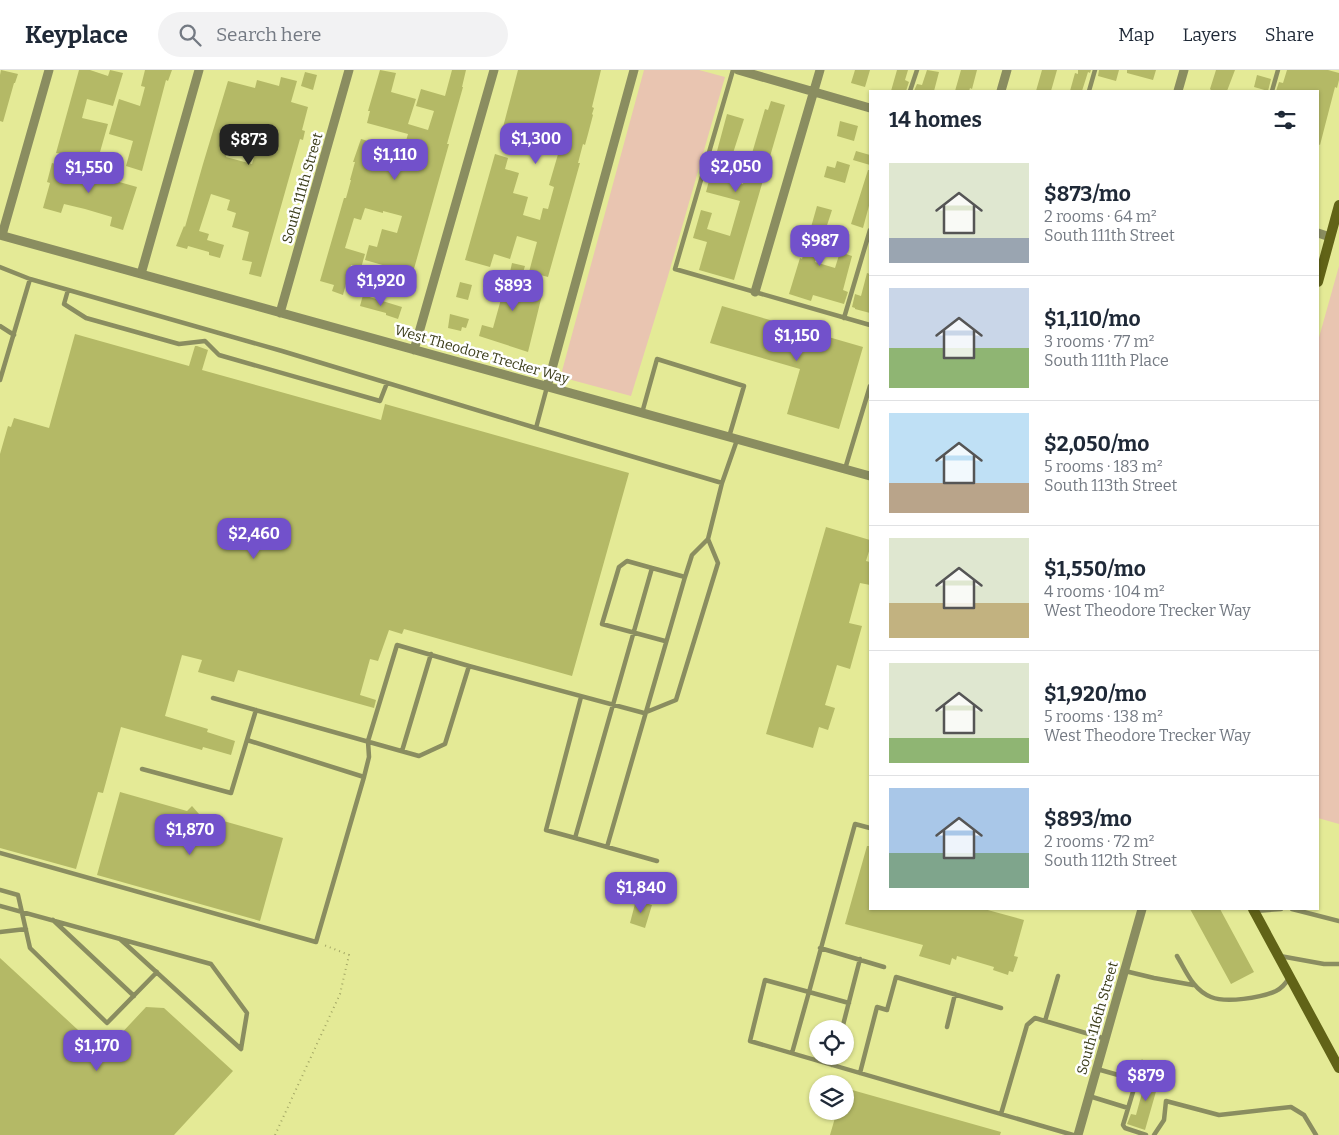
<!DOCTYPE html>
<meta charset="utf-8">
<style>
body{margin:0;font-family:Bitter,serif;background:#f2f2f3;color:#1f2937;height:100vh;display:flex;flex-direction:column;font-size:19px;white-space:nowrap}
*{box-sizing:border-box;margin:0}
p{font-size:16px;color:#747a83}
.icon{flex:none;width:28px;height:28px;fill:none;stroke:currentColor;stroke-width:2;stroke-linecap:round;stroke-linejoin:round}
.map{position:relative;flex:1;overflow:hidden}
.sheet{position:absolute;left:869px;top:20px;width:450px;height:820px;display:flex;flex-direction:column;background:#fff;border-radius:0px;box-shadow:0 1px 4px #0004}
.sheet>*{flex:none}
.buttons{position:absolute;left:809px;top:950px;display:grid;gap:10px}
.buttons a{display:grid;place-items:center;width:45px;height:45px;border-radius:50%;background:#fff;box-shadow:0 1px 4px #0004;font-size:25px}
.price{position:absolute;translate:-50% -42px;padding:0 11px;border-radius:10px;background:#7251cb;color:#fff;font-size:16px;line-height:32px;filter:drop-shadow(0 1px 2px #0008)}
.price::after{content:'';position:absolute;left:50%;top:30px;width:15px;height:11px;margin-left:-8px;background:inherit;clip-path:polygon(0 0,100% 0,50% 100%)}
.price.on{background:#222;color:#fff}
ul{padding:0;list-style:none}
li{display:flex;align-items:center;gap:15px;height:125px;padding:0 20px}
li+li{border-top:1px solid #e0e1e3}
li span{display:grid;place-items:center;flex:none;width:140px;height:100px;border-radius:0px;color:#555}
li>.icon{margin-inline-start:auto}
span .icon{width:60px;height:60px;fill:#fffc;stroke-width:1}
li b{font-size:21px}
h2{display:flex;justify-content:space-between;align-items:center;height:60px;padding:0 20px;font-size:21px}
header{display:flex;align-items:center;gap:30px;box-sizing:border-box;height:70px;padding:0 25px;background:#fff;border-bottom:1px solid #e0e1e3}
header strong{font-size:24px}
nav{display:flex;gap:28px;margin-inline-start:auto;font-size:18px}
.search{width:350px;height:45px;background:#f2f2f3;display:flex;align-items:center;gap:12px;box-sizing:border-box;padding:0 18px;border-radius:28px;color:#747a83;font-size:19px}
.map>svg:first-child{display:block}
.green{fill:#e9c5b1}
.building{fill:#b4b966;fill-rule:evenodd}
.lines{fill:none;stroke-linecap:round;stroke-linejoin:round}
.path{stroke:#a2a665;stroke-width:2;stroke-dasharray:1 4;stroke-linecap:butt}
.lane{stroke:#8a8d60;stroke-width:4.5}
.street{stroke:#8a8d60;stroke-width:9}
.secondary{stroke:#616317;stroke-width:10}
.labels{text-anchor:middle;stroke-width:5;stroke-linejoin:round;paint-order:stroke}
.street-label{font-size:14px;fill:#3a3c19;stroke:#fff}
</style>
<header>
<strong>Keyplace</strong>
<div class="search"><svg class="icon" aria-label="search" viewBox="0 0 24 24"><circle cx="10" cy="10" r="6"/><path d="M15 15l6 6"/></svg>Search here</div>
<nav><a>Map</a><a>Layers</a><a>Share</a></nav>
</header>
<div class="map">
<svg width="1339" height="1065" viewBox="0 0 1339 1065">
<rect width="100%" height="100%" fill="#e4ea96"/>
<path class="green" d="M644,0H699L725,7L668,206L631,326L568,309L562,301Z
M1339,196V754L1318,748V271Z"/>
<path class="building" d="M1,0L18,4L15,13H14L3,52L0,51V5Z
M79,0H90L108,6L110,0L123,3L113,36L87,29L82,48L108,54L98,89L56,83Z
M145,0H172L168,11L166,10L142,101L126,96L133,71L109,64L119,29L140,36L145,17L141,16Z
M380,0L396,3L391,22L416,29L408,54L428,60L434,41L416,36L421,19L445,26L452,0H466L462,17H463L447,74H449L410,213L384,206L386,196L365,190L369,175L377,177L382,159L397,163L402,146L383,141V143L365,138L361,150L354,148L345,178L365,184L361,198L351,195L343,225L332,221L334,215L320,211L344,128H346L351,110H350L355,92H353L361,69L403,81L408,64L367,53L370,41H368Z
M518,0H601L592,37L594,38L592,44L593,45L588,64L585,75L583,74L578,93H580L548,207L529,202L537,172L517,166L510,189L494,184L490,197L465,190L495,84L508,88L505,99L519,103L513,123L528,127L523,145L540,150L543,138L548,139L554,117L549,115L561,74L547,70L549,62L520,53L514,71L504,69L506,62L502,61Z
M855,0H870L865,17L851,13Z
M897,0H908L905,10L909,12L906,21H891Z
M927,0L939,2L934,21H914L917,14L922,15Z
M961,0H977L972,19L970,18L969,21H955Z
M1042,0H1057L1051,21H1036Z
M1078,0H1091L1090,3L1088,2L1082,21H1070L1075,3L1078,4Z
M1099,0H1119L1116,11L1098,6Z
M1127,0H1156L1153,10L1127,3Z
M1216,0H1235L1227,21H1211V20L1210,19Z
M1287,0H1328L1339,3V10L1337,18L1335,17L1320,75L1318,74V21H1276L1279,12L1283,13Z
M305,2L317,5L313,20L301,16Z
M1257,5L1271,9L1268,21L1254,17Z
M281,7L297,11L291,32L308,37L302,60L305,61L303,70L300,69L261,207L249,204L252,192L242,190L249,162L232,157L236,143L227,140L230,130L211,124L199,161L209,164L207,170L224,175L220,188L209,185V182L188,176L187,179L176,176L184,156L185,157L203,94L228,11L255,18L257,10L279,16ZM231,69L257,76L252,94L226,87Z
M771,31L785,35L734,210L699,200L707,172L693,168L701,140L712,143L707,159L730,166L740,131L706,122L727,44L744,49L725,108L743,114L765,39L768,40Z
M840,51L858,56L854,71L837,66Z
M856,81L870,85V95L853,90Z
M837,91L850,95L845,113L824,107L827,96L835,98Z
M52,93L137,117L123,160L110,156L112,147L85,139L64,134L61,143L43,138L50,113L47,112Z
M868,100H870V132L863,158L851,154Z
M817,136L832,140L815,192L835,198L840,182L852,186L843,220L848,222L844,234L813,225L811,231L789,224L800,188L802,189Z
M512,193L525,196L518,219L542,225L528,282L479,266L482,255L493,258L503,222L483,217L486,205L508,211Z
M867,203L870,204V243L855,239V238L852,237L855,224L861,226Z
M460,212L472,215L468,230L456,227Z
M363,225L402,237L398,249L386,245V243L360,236Z
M722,236L863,277L839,359L787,344L800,299L710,273Z
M450,244L469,249L466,258L462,257L461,261L448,258Z
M75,264L189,296L195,276H197L208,280L202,300L381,350L385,334L629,403L572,606L404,559L402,564L389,560L378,591L370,589L360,625L376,630L374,638L238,600L234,612L198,602L202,590L182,585L165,646L208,659L207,662L235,671L231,685L203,677L202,680L121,657L103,723L98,722L76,799L0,778V384L8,356L11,357L14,348L49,358Z
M826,457L870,470V478L866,491L870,492V515L860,513L849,553L862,556L850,599L837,595L825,635L835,638L828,660L819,657L813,678L766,664Z
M120,722L187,741L192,736L199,744L283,768L260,851L97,805Z
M867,776H870V839H984L1024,850L1014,886L1018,887L1013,902L1009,901L1008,905L993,900L994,897L957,886L956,890L952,888L950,895L919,886L923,875L845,854Z
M636,830L652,835L645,858L630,853Z
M1190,839H1220L1254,902L1231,914Z
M0,888L103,983L146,937L164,938L233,1001L174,1065H0Z
M1148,1001L1161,1004L1145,1060L1127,1054L1131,1044L1136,1045Z
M845,1018L1001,1062L1000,1065H830L837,1041H845Z"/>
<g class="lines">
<path class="path" d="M275,1065L340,924L349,885L324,875"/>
<path class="lane" d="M733,0L675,199L870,255
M910,21L917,0
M1089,21L1095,0
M1272,21L1278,0
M0,197L30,209L282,281L536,358
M68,220L64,234L86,248L179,274L205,271L219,285L380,331L387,313
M844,248L870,160
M0,256L14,265
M0,310L30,209
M547,317L536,358L722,413
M642,343L657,289L744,316L729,367
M845,399L870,316
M652,498L627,491L619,497L602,554L665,571
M213,628L419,686L445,674L469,596L644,643L676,630L718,493L708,469
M402,681L431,584
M142,699L231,723L256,640
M364,707L369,687L368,671L397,575L469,596
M870,758L855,754L809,922L765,910L750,971L1073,1065
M575,768L546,760L581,627
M607,777L685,507L692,485L708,469L722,413L737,370
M0,783L316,872L364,707L247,670
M657,791L575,768L652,498L685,507
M0,820L18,825L30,878L107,953L157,902
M0,836L211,894L247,943L241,979
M1292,839L1339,851
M1255,841L1281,839
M53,850L134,926
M0,862L26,859
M120,869L241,979
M820,878L884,897
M1177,886C1186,901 1193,920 1211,927C1226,933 1261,928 1276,921C1282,918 1286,913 1289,908
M1280,886L1324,894H1339
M1125,901L1154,908L1193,915
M1045,951L1058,906
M947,957L955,924
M842,959L860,889
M792,983L809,922L849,933
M1142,992L1123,1055L1125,1058L1146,1065
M832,995L834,986
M1097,999L1136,1010
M860,1003L877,937L887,940L896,907L1001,938
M1089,1026L1128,1038
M1001,1044L1027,955L1035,948L1106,969
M1154,1065L1164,1050L1166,1031L1219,1045L1291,1037L1304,1045L1316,1065"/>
<path class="street" d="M738,0L870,38
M1001,21L1007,0
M1178,21L1184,0
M1318,163L1330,167
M0,165L870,406
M2,165L49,0
M141,204L199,0
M755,222L820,0
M280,243L349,0
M414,280L494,0
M547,317L634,0
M1078,1065L1142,839"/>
<path class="secondary" d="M1318,212L1339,135
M1253,839L1339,998"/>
</g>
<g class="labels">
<g class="street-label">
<text transform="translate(302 118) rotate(-74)" y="5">South 111th Street</text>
<text transform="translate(482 284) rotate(16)" y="5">West Theodore Trecker Way</text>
<text transform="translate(1097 948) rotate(-74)" y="5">South 116th Street</text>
</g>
</g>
</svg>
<div class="buttons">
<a><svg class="icon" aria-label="locate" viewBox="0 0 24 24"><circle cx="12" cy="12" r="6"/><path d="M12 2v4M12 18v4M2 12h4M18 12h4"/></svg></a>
<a><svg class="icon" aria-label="layers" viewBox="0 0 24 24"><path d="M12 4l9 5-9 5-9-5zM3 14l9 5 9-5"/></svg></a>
</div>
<b class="price" style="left:536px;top:95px">$1,300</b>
<b class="price on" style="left:249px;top:96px">$873</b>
<b class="price" style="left:395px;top:111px">$1,110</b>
<b class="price" style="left:736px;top:123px">$2,050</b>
<b class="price" style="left:89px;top:124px">$1,550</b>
<b class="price" style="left:820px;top:197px">$987</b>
<b class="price" style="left:381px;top:237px">$1,920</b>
<b class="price" style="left:513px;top:242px">$893</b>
<b class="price" style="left:797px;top:292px">$1,150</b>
<b class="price" style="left:254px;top:490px">$2,460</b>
<b class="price" style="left:190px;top:786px">$1,870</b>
<b class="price" style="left:641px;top:844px">$1,840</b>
<b class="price" style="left:97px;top:1002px">$1,170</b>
<b class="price" style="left:1146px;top:1032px">$879</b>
<section class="sheet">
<h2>14 homes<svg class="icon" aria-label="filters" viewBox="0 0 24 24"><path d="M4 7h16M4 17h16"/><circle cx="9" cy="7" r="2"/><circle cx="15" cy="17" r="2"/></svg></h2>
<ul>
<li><span style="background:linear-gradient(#dfe7d0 75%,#9aa5b1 0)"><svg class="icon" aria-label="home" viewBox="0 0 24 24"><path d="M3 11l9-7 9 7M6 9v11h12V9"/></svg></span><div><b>$873/mo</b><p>2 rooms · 64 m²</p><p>South 111th Street</p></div></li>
<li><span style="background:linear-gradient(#c9d6e8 60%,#8fb573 0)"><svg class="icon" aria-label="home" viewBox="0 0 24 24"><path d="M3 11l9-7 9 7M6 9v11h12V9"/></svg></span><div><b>$1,110/mo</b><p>3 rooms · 77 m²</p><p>South 111th Place</p></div></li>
<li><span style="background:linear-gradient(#bfe0f5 70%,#b9a48a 0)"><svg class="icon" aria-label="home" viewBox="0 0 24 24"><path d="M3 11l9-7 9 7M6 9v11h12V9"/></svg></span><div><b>$2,050/mo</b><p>5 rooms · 183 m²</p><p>South 113th Street</p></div></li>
<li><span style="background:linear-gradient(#dfe7d0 65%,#c2b280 0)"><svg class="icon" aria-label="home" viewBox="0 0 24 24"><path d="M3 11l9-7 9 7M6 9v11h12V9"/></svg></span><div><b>$1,550/mo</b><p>4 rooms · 104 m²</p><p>West Theodore Trecker Way</p></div></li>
<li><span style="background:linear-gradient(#dfe7d0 75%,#8fb573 0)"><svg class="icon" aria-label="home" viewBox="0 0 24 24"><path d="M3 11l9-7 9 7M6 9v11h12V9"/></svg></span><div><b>$1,920/mo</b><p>5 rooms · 138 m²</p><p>West Theodore Trecker Way</p></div></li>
<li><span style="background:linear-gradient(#a9c7e8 65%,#7fa58c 0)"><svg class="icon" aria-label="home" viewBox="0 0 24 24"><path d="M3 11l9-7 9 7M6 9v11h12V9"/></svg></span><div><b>$893/mo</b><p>2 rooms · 72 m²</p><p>South 112th Street</p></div></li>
</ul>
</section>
</div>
